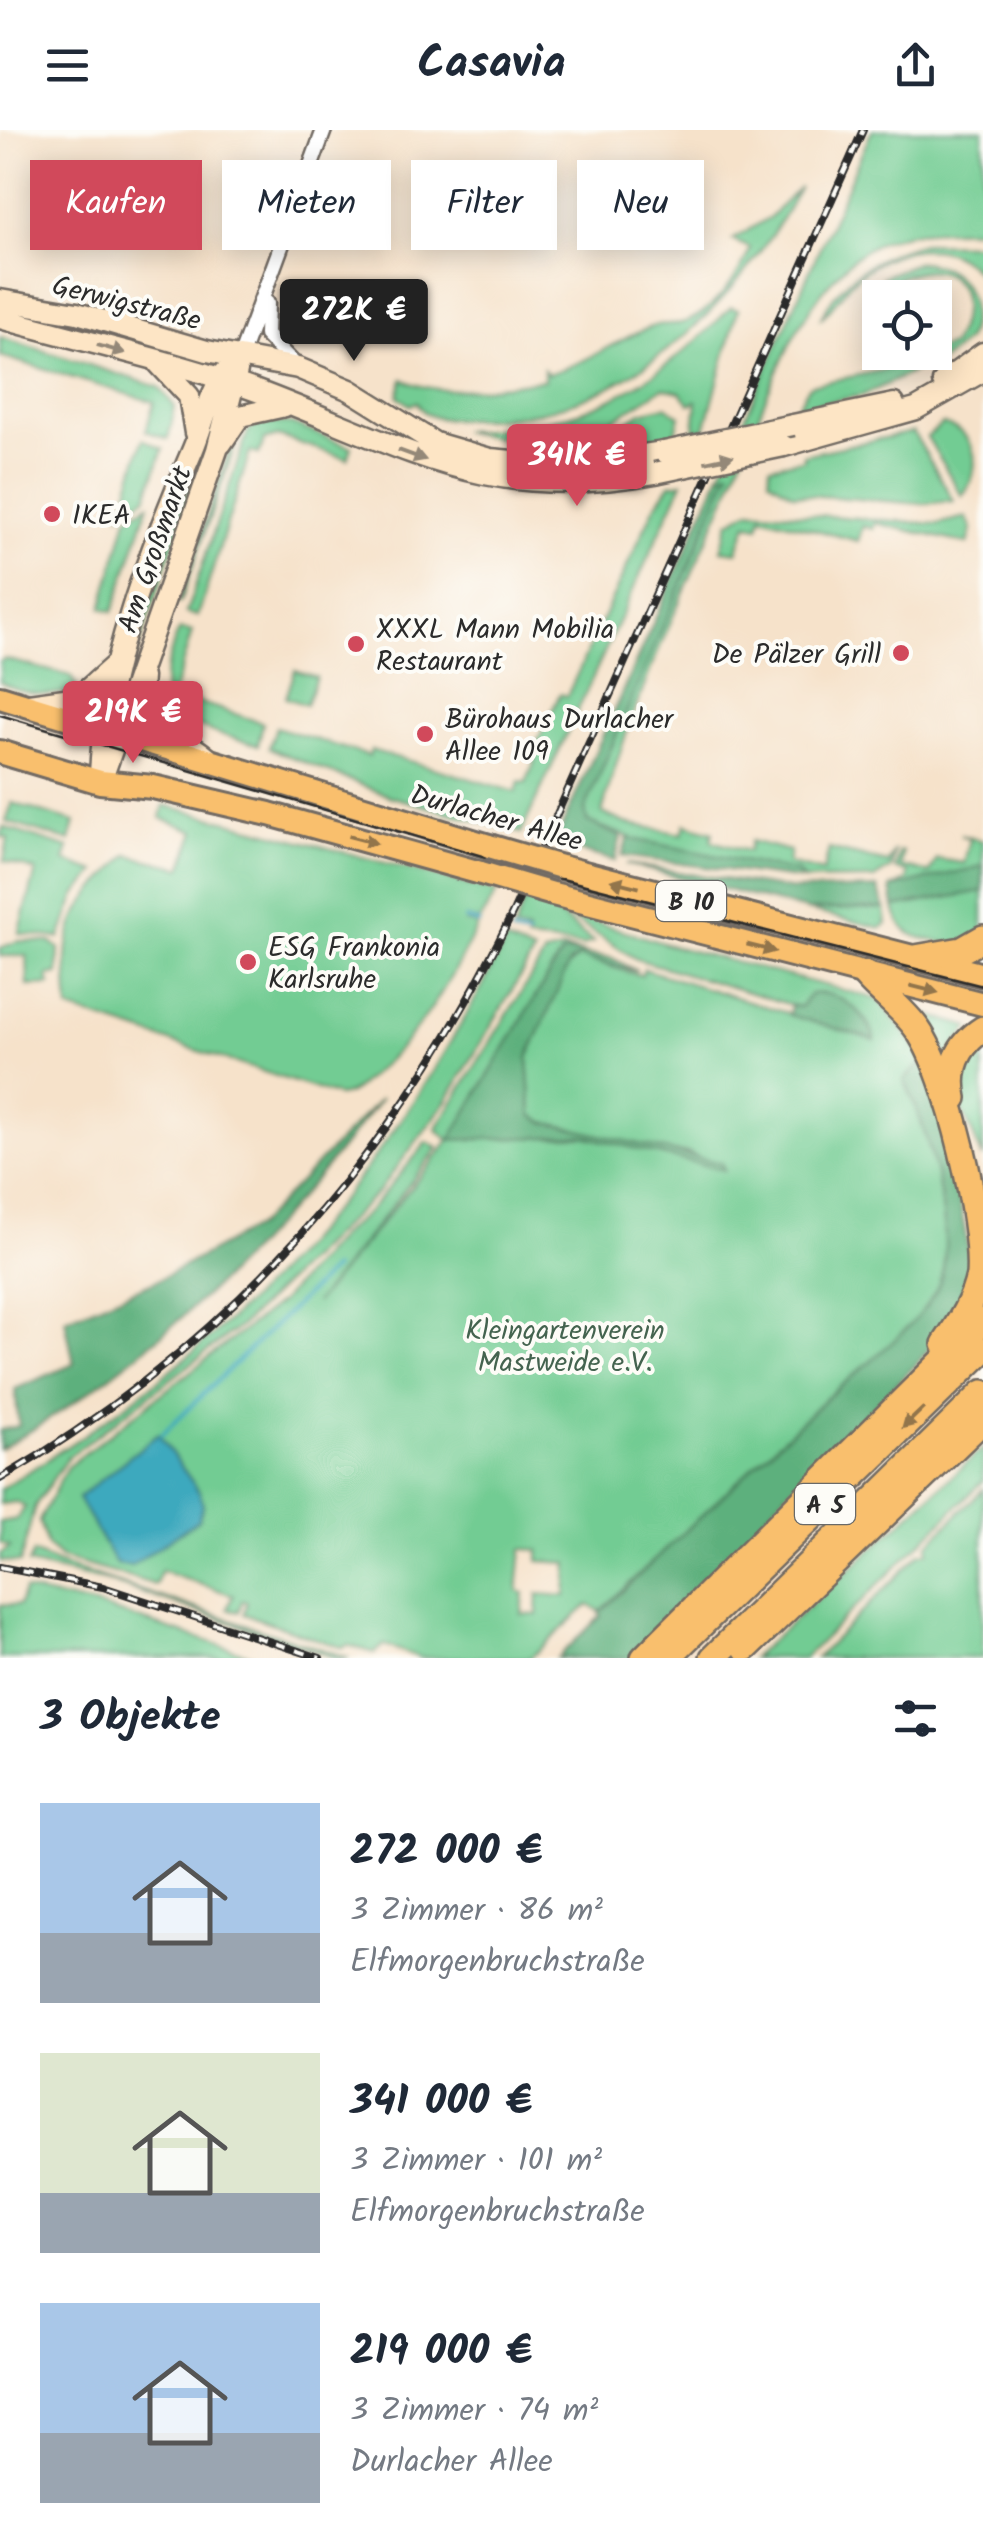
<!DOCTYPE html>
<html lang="de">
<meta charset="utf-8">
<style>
body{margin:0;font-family:Kalam,sans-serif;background:#f2f2f3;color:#1f2937;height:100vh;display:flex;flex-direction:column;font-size:38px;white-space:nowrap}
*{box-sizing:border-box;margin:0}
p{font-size:32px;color:#747a83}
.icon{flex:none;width:55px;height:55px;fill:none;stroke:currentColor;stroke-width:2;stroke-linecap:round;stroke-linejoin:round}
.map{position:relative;height:1528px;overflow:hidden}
.panel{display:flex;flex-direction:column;background:#fff;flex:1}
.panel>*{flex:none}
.guide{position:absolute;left:30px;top:30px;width:925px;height:90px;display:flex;gap:20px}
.tools{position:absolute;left:862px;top:150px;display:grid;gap:20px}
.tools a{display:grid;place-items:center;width:90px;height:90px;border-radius:0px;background:#fff;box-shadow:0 5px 25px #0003;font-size:50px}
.price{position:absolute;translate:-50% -85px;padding:0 22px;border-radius:10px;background:#d1495b;color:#fff;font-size:32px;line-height:65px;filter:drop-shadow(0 2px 5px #0008)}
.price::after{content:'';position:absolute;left:50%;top:60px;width:30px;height:22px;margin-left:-15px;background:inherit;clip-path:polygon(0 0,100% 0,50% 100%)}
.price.on{background:#222;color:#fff}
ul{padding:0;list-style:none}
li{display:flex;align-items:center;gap:30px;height:250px;padding:0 40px}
li span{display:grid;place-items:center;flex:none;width:280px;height:200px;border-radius:0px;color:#555}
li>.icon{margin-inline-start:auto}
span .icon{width:120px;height:120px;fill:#fffc;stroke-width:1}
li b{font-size:42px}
h2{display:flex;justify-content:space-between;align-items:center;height:120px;padding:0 40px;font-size:42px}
.tag{padding:0 35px;border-radius:0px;background:#fff;box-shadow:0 5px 25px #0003;font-size:35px;line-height:90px}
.tag.on{background:#d1495b;color:#fff}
header{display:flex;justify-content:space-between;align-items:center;height:130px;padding:0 40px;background:#fff;font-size:45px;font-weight:600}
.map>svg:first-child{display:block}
.green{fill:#72cc93;stroke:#4e7c5f;stroke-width:2.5;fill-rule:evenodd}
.forest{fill:#5db07d;stroke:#446e54;stroke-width:2.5}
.water{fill:#3ea9be;stroke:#346a74;stroke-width:2.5}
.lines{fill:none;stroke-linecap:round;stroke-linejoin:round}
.stream{stroke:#3ea9be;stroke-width:4}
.minor-casing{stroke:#726b63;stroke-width:19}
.secondary-casing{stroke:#726b63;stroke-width:25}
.primary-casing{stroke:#726b63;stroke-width:28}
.motorway-casing{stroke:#726b63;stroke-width:30}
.minor{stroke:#fff;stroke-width:14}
.secondary{stroke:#fde5c5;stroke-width:20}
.primary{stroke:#f9bf6d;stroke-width:22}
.motorway{stroke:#f9bf6d;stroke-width:25}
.tram{stroke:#2b2b2b;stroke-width:2.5}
.rail-casing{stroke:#2b2b2b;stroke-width:8}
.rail{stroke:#fdfcf7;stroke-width:4;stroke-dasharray:11;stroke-linecap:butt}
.secondary-bridge-casing{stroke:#726b63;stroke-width:25;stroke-linecap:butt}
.primary-bridge-casing{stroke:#726b63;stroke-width:28;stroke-linecap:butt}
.secondary-bridge{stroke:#fde5c5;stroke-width:20}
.primary-bridge{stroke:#f9bf6d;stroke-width:22}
.oneway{fill:#948878}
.oneway2{fill:#92754c}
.poi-dot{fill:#d1495b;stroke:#fdfcf7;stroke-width:4}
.labels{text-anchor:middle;stroke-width:8;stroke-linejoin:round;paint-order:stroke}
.shield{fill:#fdfcf7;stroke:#6a6a68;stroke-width:2.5}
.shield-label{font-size:25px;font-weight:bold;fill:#2b2b2b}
.street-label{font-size:28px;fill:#2b2b2b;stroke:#fdfcf7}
.poi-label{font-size:28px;fill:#2b2b2b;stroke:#fdfcf7;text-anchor:start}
.park-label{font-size:28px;fill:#44634f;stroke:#fdfcf7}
</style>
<header><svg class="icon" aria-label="menu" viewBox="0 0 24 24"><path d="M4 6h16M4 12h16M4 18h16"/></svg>Casavia<svg class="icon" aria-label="share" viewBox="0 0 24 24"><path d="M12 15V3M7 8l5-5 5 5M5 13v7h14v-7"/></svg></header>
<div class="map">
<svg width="983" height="1528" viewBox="0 0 983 1528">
<rect width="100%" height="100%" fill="#fdfcf7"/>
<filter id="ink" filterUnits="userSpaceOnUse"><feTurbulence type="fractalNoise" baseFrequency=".01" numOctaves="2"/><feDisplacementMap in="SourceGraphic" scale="20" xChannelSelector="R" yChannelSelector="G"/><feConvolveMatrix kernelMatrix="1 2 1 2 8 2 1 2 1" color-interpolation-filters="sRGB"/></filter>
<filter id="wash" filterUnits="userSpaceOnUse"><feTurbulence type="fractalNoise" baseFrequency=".0048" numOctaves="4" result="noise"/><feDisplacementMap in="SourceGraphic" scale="40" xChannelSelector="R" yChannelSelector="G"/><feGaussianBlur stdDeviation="2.25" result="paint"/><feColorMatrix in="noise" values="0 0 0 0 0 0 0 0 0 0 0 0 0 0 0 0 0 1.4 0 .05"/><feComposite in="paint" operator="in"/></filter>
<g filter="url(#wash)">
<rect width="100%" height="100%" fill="#f6e2ca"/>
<path class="green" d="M872,0H983V100C939,99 889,98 853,129C786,187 760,290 725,369C679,473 629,578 602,683L625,693L682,704L685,694L713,702L711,711L748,721L751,711L790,721L788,733L823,742L829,719L888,733L895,720L891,738L874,749L803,750L798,742L642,712L586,691L585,679L729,342L720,344Z
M800,57C736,180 618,292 471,289C452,289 425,293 417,272L410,275L398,266L403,249C444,270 499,255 544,250V239L548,244C590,232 617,209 654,196C664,192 676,196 685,192C712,182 742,144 750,118L732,110L770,87Z
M923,113L983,114V150C951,101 888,117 851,153C841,164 831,181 821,188C841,147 879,124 923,113Z
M918,132C959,133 983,168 967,209C957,220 942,230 930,239L927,235L864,265L796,278L810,255L884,240L951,215C983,161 950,118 887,154L882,147Z
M731,177L738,179L705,299L694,301L697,271L690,274L680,262L663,258L578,312H519L461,301C578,298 650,262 731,177Z
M0,207L159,257L175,277L168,309L146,301L154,272L0,226Z
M218,272L221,273L118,579L154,452Z
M666,276L680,286L675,306L590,318L641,282Z
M262,291L292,294L352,317L348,329L278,306L264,310L259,324L250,322L198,486L186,483L248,301Z
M942,294C979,301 983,341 962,366L927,307Z
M913,302L954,371L922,374L793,364L769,349L770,336L804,329L803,325Z
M239,304L181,471L178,472L230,318Z
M143,309L163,319L147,366L121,384Z
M683,352L521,703L389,666L269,618L276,597L369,626L371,620L516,662L519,652L526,653L536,628L531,625L560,564L567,566L654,378L670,354Z
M149,374L113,482L102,478L127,388Z
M750,380L937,394L966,387L972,399L968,414L875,393L873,399L863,396L858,411L762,386L759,396L747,394L737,422L721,420L729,392Z
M180,500L192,502L173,564L263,593L258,615C218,603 149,593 167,536C171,524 173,509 180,500Z
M5,529L71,546L78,560C50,567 26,566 0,552V531Z
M295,540L316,547L306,575L286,568Z
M12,673L75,692L70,711L6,692Z
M164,675L497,762L480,791L466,788L465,792L478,795C449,854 421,904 370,946C360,955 352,965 338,966L69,879C62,794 69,784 128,725L182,738L195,701L161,688Z
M3,697L69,718L65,731L96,742L76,765L60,808L19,804L36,741L4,731L8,708L0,706Z
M960,705L983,711V736L891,758L907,750L908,742L895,739L900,721L903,722L901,736L929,743L937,729L964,733L970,709Z
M983,761V801L957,815C926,808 901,812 894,777Z
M525,770L549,777L593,812L583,816L527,810L528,802L514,799Z
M885,778L887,794L881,798L806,780Z
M558,780L669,815L878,869L926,929L904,950C927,995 961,1111 937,1158C914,1203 860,1238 823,1271C748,1341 674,1411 600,1481L588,1475L530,1528H421L384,1515L375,1523L347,1515L343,1518L244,1484L247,1472L242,1471L239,1482L228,1479L233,1465L161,1441L156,1455L60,1428L47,1416L39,1391L67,1337L280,1172L343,1103L368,1082L427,1012L438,1018L315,1173L443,1019L449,1010L436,999L545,824L564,819L587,824H561L451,1010L584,1006L723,1039L688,1023L666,1022L544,992L532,985L528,928L566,838L579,827L635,844L642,845L644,839L875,910L806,870L800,877L791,875L636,829ZM522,1419L539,1420V1431L568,1433L566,1466L538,1464L537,1485L522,1484L524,1463L518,1461Z
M18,811L51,812L59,818L58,844L48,846L50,855L28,856L27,826H0V818Z
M506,811L534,823L446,972L379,1061L243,1194L67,1328L35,1376L20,1433L0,1431V1424L10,1417L0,1413V1392L17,1389L25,1377L17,1372L0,1374V1359C237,1217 381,1057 506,811Z
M914,881L970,897L946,928Z
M983,907V1028L959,973L967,921Z
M983,1318V1351L804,1528H752Z
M983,1359V1528H816L920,1423L928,1422V1414Z
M33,1423L56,1433L349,1528H337L112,1453L28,1434Z
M24,1460L98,1476L260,1528H0V1475H19Z"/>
<path class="forest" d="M730,341L585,679L587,691L621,707L615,731L554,714L720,344Z
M628,708L798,742L803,750L622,726Z
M626,734L795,760L878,758L885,778L806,780Z
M983,736V761L894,777L891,758Z
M567,822L612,828L637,841L579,827L569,834L528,928L532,985L544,992L721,1033L724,1040L584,1006L450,1010L561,824Z
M811,864C839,859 869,885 875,910L789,885L791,875L800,877Z
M926,929L941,965L972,1140L946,1198L916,1235L802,1347L633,1528H557L601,1486L599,1483C675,1412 749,1339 826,1269C858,1239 920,1197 938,1156C959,1107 928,997 904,950Z
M381,968C275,1107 153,1232 0,1319V1300L19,1296L15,1259L74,1234L65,1189L158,1150L257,1096Z"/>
<path class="water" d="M158,1304L200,1363L203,1376L198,1390L131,1436L116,1434L78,1368Z"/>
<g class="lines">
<path class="stream" d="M465,789L479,793
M512,803L528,806
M161,1305L333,1139"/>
</g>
</g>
<g filter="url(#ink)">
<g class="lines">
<defs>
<path id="minor" d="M267,173L266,205L298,238
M241,225L324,0"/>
<path id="secondary" d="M0,170L77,183L207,221L298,238L350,260L435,313L490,329L568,336L664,322
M0,188C88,213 180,232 265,264C411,320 490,374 655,343
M159,234L189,266L195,303
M943,252L983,223
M793,295L894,274
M221,314L240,286L285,276
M784,316L916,279L983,241
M142,547C137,601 185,603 213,633
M29,574L79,567L117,533
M105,640L217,320L237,241
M100,652C101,543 151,417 193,319C204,293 209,263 226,241"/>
<path id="primary" d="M0,567L489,716
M0,622L100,652L153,657L269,684L481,743
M561,737L983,845
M553,764L983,874"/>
<path id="motorway" d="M915,828L962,820L983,808
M864,844C881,864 903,878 918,900C949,945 983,1091 979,1145C974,1171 959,1193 945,1214
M954,968C948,939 958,915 983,899
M746,1518L983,1290
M668,1527L983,1220
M644,1528L983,1191
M713,1528L983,1263"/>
</defs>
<use href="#minor" class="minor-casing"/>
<use href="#secondary" class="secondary-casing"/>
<use href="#primary" class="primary-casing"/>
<use href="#motorway" class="motorway-casing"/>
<use href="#minor" class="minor"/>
<use href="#secondary" class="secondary"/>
<use href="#primary" class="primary"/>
<use href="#motorway" class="motorway"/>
<path class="tram" d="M0,585L558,748L983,856"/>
<defs>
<path id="rail" d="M0,1349C235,1211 396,1024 514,780L863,0
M0,1437L103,1457L320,1528"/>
</defs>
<use href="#rail" class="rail-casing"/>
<use href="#rail" class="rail"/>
<defs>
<path id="secondary-bridge" d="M664,322L793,295
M655,343L784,316"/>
<path id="primary-bridge" d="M489,716L561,737
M481,743L553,764"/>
</defs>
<use href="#secondary-bridge" class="secondary-bridge-casing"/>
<use href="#primary-bridge" class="primary-bridge-casing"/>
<use href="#secondary-bridge" class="secondary-bridge"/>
<use href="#primary-bridge" class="primary-bridge"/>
</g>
<defs><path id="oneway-solid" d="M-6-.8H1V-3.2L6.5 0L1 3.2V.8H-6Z" transform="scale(2.5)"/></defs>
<g class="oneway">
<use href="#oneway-solid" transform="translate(111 219) rotate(16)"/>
<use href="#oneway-solid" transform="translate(412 325) rotate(20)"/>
<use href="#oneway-solid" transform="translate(719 329) rotate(-12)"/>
</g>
<g class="oneway2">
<use href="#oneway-solid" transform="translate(363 710) rotate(15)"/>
<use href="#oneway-solid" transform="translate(625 754) rotate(-166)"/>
<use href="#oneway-solid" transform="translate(761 818) rotate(14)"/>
<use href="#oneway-solid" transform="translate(924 859) rotate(14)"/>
<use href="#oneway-solid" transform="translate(913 1288) rotate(136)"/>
</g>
</g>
<g class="poi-dot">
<circle cx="52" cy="384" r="10"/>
<circle cx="356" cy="514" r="10"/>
<circle cx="901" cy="523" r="10"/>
<circle cx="425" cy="604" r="10"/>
<circle cx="248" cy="832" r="10"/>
</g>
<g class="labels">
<g class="shield">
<rect x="656" y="751" width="70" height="40" rx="8"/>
<rect x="795" y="1354" width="60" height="40" rx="8"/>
</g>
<g class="shield-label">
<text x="691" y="780">B 10</text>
<text x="825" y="1383">A 5</text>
</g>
<g class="street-label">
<text transform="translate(127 172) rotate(14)" y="10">Gerwigstraße</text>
<text transform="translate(154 419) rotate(-71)" y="10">Am Großmarkt</text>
<text transform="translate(497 687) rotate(16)" y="10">Durlacher Allee</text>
</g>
<g class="poi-label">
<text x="72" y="394">IKEA</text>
<text x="376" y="508">XXXL Mann Mobilia<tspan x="376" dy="32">Restaurant</tspan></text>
<text x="881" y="533" text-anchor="end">De Pälzer Grill</text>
<text x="445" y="598">Bürohaus Durlacher<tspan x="445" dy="32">Allee 109</tspan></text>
<text x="268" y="826">ESG Frankonia<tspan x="268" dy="32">Karlsruhe</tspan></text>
</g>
<g class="park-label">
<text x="565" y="1209">Kleingartenverein<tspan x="565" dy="32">Mastweide e.V.</tspan></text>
</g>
</g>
</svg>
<div class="tools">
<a><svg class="icon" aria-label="locate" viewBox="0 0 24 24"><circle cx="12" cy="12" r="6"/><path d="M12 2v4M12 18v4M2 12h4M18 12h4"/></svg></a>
</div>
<b class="price on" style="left:354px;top:234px">272K €</b>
<b class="price" style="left:577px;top:379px">341K €</b>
<b class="price" style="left:133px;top:636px">219K €</b>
<div class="guide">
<a class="tag on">Kaufen</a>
<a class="tag">Mieten</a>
<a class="tag">Filter</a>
<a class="tag">Neu</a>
</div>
</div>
<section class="panel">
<h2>3 Objekte<svg class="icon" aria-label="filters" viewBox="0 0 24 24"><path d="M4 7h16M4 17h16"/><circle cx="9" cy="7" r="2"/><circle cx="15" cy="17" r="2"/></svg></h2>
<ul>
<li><span style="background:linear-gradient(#a9c7e8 65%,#9aa5b1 0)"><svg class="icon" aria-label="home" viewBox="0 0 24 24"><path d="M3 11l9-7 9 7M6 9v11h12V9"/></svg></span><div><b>272 000 €</b><p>3 Zimmer · 86 m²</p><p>Elfmorgenbruchstraße</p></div></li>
<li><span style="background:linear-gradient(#dfe7d0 70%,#9aa5b1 0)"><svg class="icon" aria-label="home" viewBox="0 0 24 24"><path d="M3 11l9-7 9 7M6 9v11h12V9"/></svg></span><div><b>341 000 €</b><p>3 Zimmer · 101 m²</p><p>Elfmorgenbruchstraße</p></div></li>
<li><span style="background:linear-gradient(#a9c7e8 65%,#9aa5b1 0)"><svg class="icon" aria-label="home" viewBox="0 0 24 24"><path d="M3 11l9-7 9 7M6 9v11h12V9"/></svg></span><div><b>219 000 €</b><p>3 Zimmer · 74 m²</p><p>Durlacher Allee</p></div></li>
</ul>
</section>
